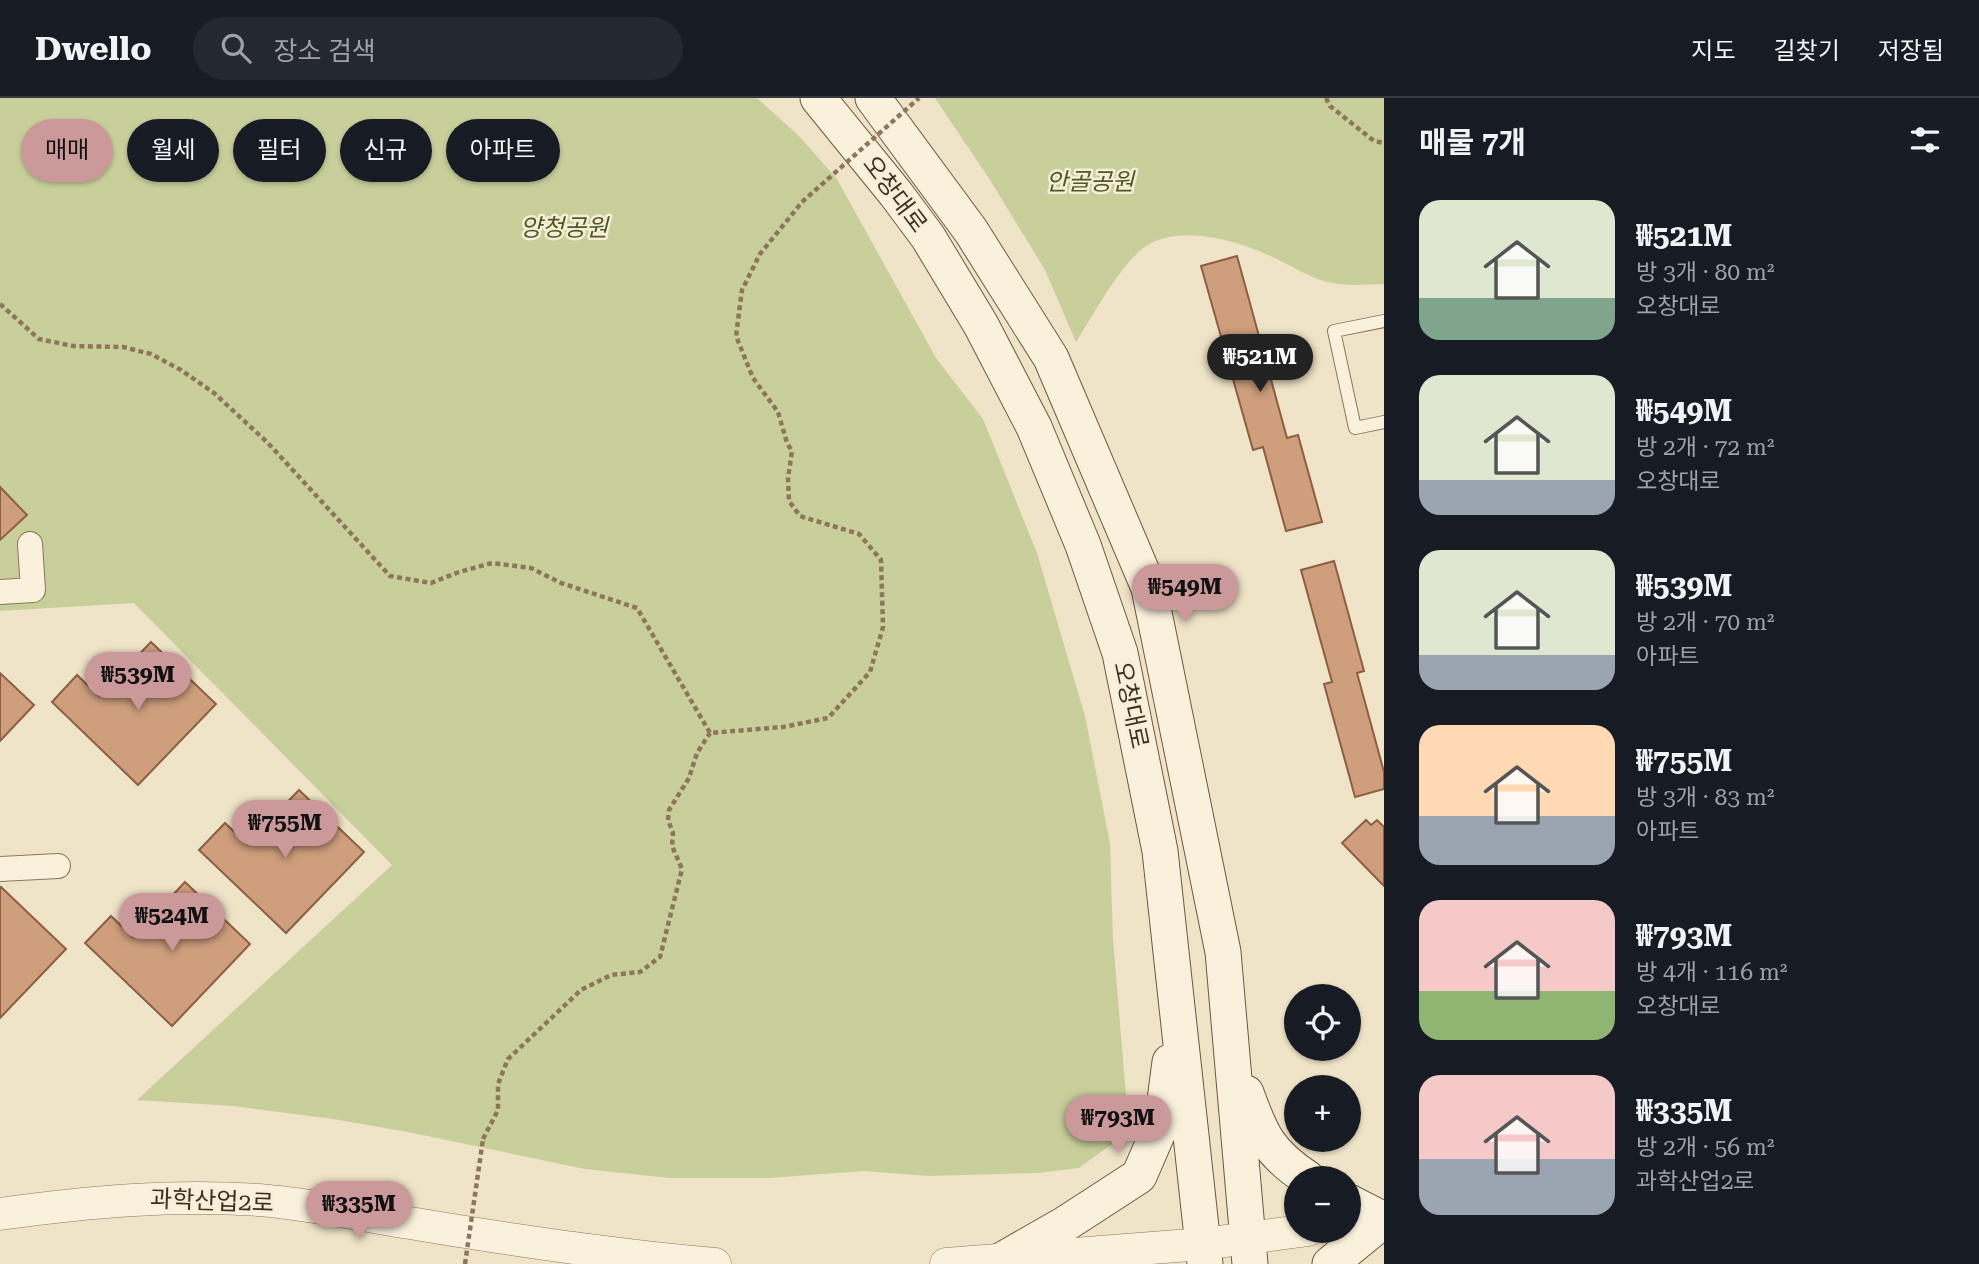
<!DOCTYPE html>
<html lang="ko">
<meta charset="utf-8">
<style>
body{margin:0;font-family:"Roboto Serif","Noto Sans KR",serif;background:#242831;color:#f1f3f6;height:100vh;display:flex;flex-direction:column;font-size:26px;white-space:nowrap}
*{box-sizing:border-box;margin:0}
p{font-size:23px;color:#9ea1a6}
.icon{flex:none;width:38px;height:38px;fill:none;stroke:currentColor;stroke-width:2;stroke-linecap:round;stroke-linejoin:round}
.map{position:relative;flex:1;overflow:hidden}
.details{display:flex;flex-direction:column;background:#171b24;width:595px}
.details>*{flex:none}
.banner{position:absolute;left:21px;top:21px;width:665px;height:63px;display:flex;gap:14px}
.controls{position:absolute;left:1284px;top:886px;display:grid;gap:14px}
.controls a{display:grid;place-items:center;width:77px;height:77px;border-radius:50%;background:#171b24;box-shadow:0 2px 5px #0004;font-size:35px}
.price{position:absolute;translate:-50% -60px;padding:0 16px;border-radius:24px;background:#cc999b;color:#111;font-size:23px;line-height:46px;filter:drop-shadow(0 2px 4px #0008)}
.price::after{content:'';position:absolute;left:50%;top:42px;width:21px;height:16px;margin-left:-10px;background:inherit;clip-path:polygon(0 0,100% 0,50% 100%)}
.price.current{background:#222;color:#fff}
ul{padding:0;list-style:none}
li{display:flex;align-items:center;gap:21px;height:175px;padding:0 35px}
li span{display:grid;place-items:center;flex:none;width:196px;height:140px;border-radius:21px;color:#555}
li>.icon{margin-inline-start:auto}
span .icon{width:84px;height:84px;fill:#fffc;stroke-width:1}
li b{font-size:30px}
h2{display:flex;justify-content:space-between;align-items:center;height:84px;padding:0 35px;font-size:30px}
.pill{padding:0 24px;border-radius:32px;background:#171b24;box-shadow:0 2px 5px #0004;font-size:24px;line-height:63px}
.pill.current{background:#cc999b;color:#111}
header{display:flex;align-items:center;gap:42px;box-sizing:border-box;height:98px;padding:0 35px;background:#171b24;border-bottom:2px solid #363941}
header strong{font-size:33px}
nav{display:flex;gap:38px;margin-inline-start:auto;font-size:24px}
.search{width:490px;height:63px;background:#242831;display:flex;align-items:center;gap:18px;box-sizing:border-box;padding:0 24px;border-radius:38px;color:#9ea1a6;font-size:26px}
main{display:flex;flex:1;min-height:0}
.map>svg:first-child{display:block}
.green{fill:#c9cf9b}
.building{fill:#cf9f7d;stroke:#8d5f41;stroke-width:2}
.lines{fill:none;stroke-linecap:round;stroke-linejoin:round}
.service-casing{stroke:#8d765c;stroke-width:14}
.minor-casing{stroke:#8d765c;stroke-width:26}
.tertiary-casing{stroke:#8d765c;stroke-width:33}
.secondary-casing{stroke:#6f573f;stroke-width:37}
.path{stroke:#8d765c;stroke-width:4.5;stroke-dasharray:5 3.5;stroke-linecap:butt}
.service{stroke:#faf1dc;stroke-width:12}
.minor{stroke:#faf1dc;stroke-width:24}
.tertiary{stroke:#faf1dc;stroke-width:32}
.secondary{stroke:#faf1dc;stroke-width:35}
.path-bridge{stroke:#8d765c;stroke-width:4.5;stroke-dasharray:5 3.5;stroke-linecap:butt}
.labels{text-anchor:middle;stroke-width:5;stroke-linejoin:round;paint-order:stroke}
.park-label{font-size:24px;font-style:italic;fill:#4d5a26;stroke:#f7eed8}
.street-label{font-size:24px;fill:#3d2e20;stroke:#f7eed8}
</style>
<header>
<strong>Dwello</strong>
<div class="search"><svg class="icon" aria-label="search" viewBox="0 0 24 24"><circle cx="10" cy="10" r="6"/><path d="M15 15l6 6"/></svg>장소 검색</div>
<nav><a>지도</a><a>길찾기</a><a>저장됨</a></nav>
</header>
<main>
<div class="map">
<svg width="1384" height="1166" viewBox="0 0 1384 1166">
<rect width="100%" height="100%" fill="#f0e4c8"/>
<path class="green" d="M0,0H757L799,38L837,81L936,260L983,321L1037,455L1085,618L1110,745L1113,841L1129,1034L1079,1070L1038,1075L929,1078L864,1073L769,1080H669L585,1071L408,1034L333,1021L233,1008L137,1002L392,767L134,505L0,513Z
M935,0H1384V186C1362,187 1336,189 1315,180C1298,173 1283,163 1266,156C1232,141 1174,125 1142,151C1116,173 1095,215 1076,244L1045,172L990,82Z"/>
<path class="building" d="M1237,158L1287,340L1298,337L1322,424L1286,433L1263,349L1253,352L1201,168Z
M0,389L27,417L0,442Z
M1334,463L1364,573L1357,575L1384,674V691L1355,699L1324,586L1332,584L1301,472Z
M151,544L216,606L138,687L52,604L77,577L99,598Z
M0,575L34,607L0,643Z
M299,692L364,754L286,835L199,752L225,725L247,746Z
M1366,722L1371,727L1377,722L1384,729V788L1342,745Z
M185,784L250,846L172,928L85,845L111,818L133,839Z
M1,789L66,851L0,920V791Z"/>
<g class="lines">
<defs>
<path id="service" d="M1384,223L1334,233L1355,330L1384,324"/>
<path id="minor" d="M0,494L33,492L30,446
M0,771L58,768"/>
<path id="tertiary" d="M0,1116C86,1104 172,1096 259,1102C310,1106 360,1117 410,1125C511,1142 613,1157 715,1166
M946,1166L1203,1146L1308,1132"/>
<path id="secondary" d="M818,0L896,96L928,139L981,227L1034,329L1083,447L1120,555L1160,753L1205,1166
M873,0L971,133L1051,260L1149,490L1223,854L1250,1166
M1246,995C1261,1037 1269,1055 1307,1080
M1002,1162L1065,1126L1139,1078L1162,1025L1170,964
M1330,1166L1384,1122L1349,1104"/>
</defs>
<use href="#service" class="service-casing"/>
<use href="#minor" class="minor-casing"/>
<use href="#tertiary" class="tertiary-casing"/>
<use href="#secondary" class="secondary-casing"/>
<path class="path" d="M1326,0L1330,8L1374,43L1384,45
M0,206L39,241L73,248L123,249L151,256L181,272L214,295L267,344L390,478L431,485L459,474L492,465L531,470L561,485L637,510L710,635L783,629L828,620L870,574L883,529L881,462L859,436L800,418L789,403L788,380L792,353L787,345L778,314L753,280L736,238L742,192L760,156L802,104
M483,1041L498,1012V986L508,961L581,892L611,877L640,874L660,859L682,771L672,748L673,735L668,722L669,712L689,680L697,655L710,635"/>
<use href="#service" class="service"/>
<use href="#minor" class="minor"/>
<use href="#tertiary" class="tertiary"/>
<use href="#secondary" class="secondary"/>
<path class="path-bridge" d="M802,104L919,0
M465,1166L483,1041"/>
</g>
<g class="labels">
<g class="park-label">
<text x="1090" y="92">안골공원</text>
<text x="564" y="138">양청공원</text>
</g>
<g class="street-label">
<text transform="translate(895 96) rotate(53)" y="8">오창대로</text>
<text transform="translate(1131 607) rotate(78)" y="8">오창대로</text>
<text transform="translate(212 1103) rotate(2)" y="8">과학산업2로</text>
</g>
</g>
</svg>
<div class="controls">
<a><svg class="icon" aria-label="locate" viewBox="0 0 24 24"><circle cx="12" cy="12" r="6"/><path d="M12 2v4M12 18v4M2 12h4M18 12h4"/></svg></a>
<a>+</a>
<a>−</a>
</div>
<b class="price current" style="left:1260px;top:296px">₩521M</b>
<b class="price" style="left:1185px;top:526px">₩549M</b>
<b class="price" style="left:138px;top:614px">₩539M</b>
<b class="price" style="left:285px;top:762px">₩755M</b>
<b class="price" style="left:172px;top:855px">₩524M</b>
<b class="price" style="left:1118px;top:1057px">₩793M</b>
<b class="price" style="left:359px;top:1143px">₩335M</b>
<div class="banner">
<a class="pill current">매매</a>
<a class="pill">월세</a>
<a class="pill">필터</a>
<a class="pill">신규</a>
<a class="pill">아파트</a>
</div>
</div>
<section class="details">
<h2>매물 7개<svg class="icon" aria-label="filters" viewBox="0 0 24 24"><path d="M4 7h16M4 17h16"/><circle cx="9" cy="7" r="2"/><circle cx="15" cy="17" r="2"/></svg></h2>
<ul>
<li><span style="background:linear-gradient(#dfe7d0 70%,#7fa58c 0)"><svg class="icon" aria-label="home" viewBox="0 0 24 24"><path d="M3 11l9-7 9 7M6 9v11h12V9"/></svg></span><div><b>₩521M</b><p>방 3개 · 80 m²</p><p>오창대로</p></div></li>
<li><span style="background:linear-gradient(#dfe7d0 75%,#9aa5b1 0)"><svg class="icon" aria-label="home" viewBox="0 0 24 24"><path d="M3 11l9-7 9 7M6 9v11h12V9"/></svg></span><div><b>₩549M</b><p>방 2개 · 72 m²</p><p>오창대로</p></div></li>
<li><span style="background:linear-gradient(#dfe7d0 75%,#9aa5b1 0)"><svg class="icon" aria-label="home" viewBox="0 0 24 24"><path d="M3 11l9-7 9 7M6 9v11h12V9"/></svg></span><div><b>₩539M</b><p>방 2개 · 70 m²</p><p>아파트</p></div></li>
<li><span style="background:linear-gradient(#ffd9b3 65%,#9aa5b1 0)"><svg class="icon" aria-label="home" viewBox="0 0 24 24"><path d="M3 11l9-7 9 7M6 9v11h12V9"/></svg></span><div><b>₩755M</b><p>방 3개 · 83 m²</p><p>아파트</p></div></li>
<li><span style="background:linear-gradient(#f6c9c9 65%,#8fb573 0)"><svg class="icon" aria-label="home" viewBox="0 0 24 24"><path d="M3 11l9-7 9 7M6 9v11h12V9"/></svg></span><div><b>₩793M</b><p>방 4개 · 116 m²</p><p>오창대로</p></div></li>
<li><span style="background:linear-gradient(#f6c9c9 60%,#9aa5b1 0)"><svg class="icon" aria-label="home" viewBox="0 0 24 24"><path d="M3 11l9-7 9 7M6 9v11h12V9"/></svg></span><div><b>₩335M</b><p>방 2개 · 56 m²</p><p>과학산업2로</p></div></li>
</ul>
</section>
</main>
